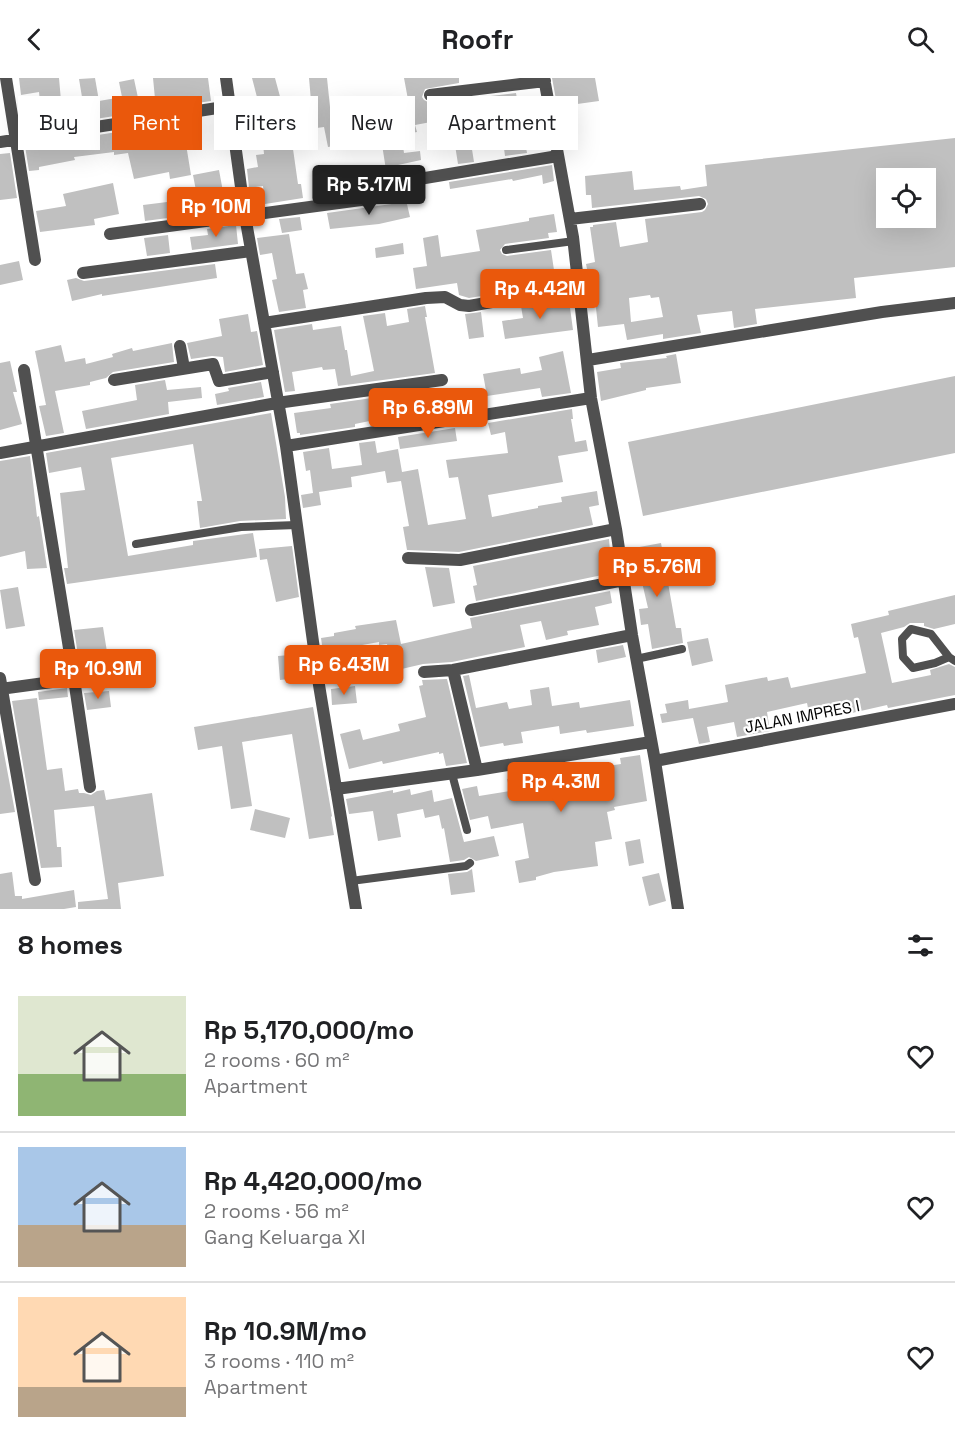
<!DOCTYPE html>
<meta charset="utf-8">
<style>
body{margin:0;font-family:"Space Grotesk",sans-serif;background:#f6f6f6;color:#202124;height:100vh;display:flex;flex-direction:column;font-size:22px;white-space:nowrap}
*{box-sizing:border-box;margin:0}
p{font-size:20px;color:#757577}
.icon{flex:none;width:33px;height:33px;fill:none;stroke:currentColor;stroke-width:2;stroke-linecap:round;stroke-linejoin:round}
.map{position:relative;height:831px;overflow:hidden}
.details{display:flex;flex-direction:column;background:#fff;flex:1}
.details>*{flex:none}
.guide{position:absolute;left:18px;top:18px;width:600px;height:54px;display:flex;gap:12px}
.fabs{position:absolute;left:876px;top:90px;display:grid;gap:12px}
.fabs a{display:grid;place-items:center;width:60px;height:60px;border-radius:0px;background:#fff;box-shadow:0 6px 24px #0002;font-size:30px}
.price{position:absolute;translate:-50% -51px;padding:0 14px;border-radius:6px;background:#ea580c;color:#fff;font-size:20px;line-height:39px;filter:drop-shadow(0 2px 3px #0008)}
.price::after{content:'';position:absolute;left:50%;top:36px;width:18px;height:14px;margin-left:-9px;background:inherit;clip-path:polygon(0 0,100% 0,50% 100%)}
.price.active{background:#222;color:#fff}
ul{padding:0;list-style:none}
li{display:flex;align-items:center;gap:18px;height:150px;padding:0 18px}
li+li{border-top:2px solid #e0e0e0}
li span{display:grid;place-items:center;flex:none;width:168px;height:120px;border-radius:0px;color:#555}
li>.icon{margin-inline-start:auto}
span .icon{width:72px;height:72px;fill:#fffc;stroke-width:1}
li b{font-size:26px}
h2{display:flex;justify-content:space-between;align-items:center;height:72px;padding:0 18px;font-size:26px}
.tag{padding:0 21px;border-radius:0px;background:#fff;box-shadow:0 6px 24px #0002;font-size:21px;line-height:54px}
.tag.active{background:#ea580c;color:#fff}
header{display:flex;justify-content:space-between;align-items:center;height:78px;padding:0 18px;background:#fff;font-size:27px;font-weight:600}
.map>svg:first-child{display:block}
.building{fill:#c0c0c0;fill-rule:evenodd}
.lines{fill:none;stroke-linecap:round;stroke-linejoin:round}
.lane{stroke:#505050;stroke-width:8}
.street{stroke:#505050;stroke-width:12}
.labels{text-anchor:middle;stroke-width:4.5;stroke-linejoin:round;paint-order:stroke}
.street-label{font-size:16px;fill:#000;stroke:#fff}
</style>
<header><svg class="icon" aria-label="back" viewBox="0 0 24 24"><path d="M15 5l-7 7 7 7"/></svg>Roofr<svg class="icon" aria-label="search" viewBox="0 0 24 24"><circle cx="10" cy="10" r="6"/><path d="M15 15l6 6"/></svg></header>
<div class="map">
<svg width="955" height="831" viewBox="0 0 955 831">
<rect width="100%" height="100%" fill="#fff"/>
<path class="building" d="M19,0H59L62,34L84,31L79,1L95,0L99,23L122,19L119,4L134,1L141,34L23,52L20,37L41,34L39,14L21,17Z
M153,0H208L211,23L156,31Z
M252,0H275L282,26L311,23L309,0H327L330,29L354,25L357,44L382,40L385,58L401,55L404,75L420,73L421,82L398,87L400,100L398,108L355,115L350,90L365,87L366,96L386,92L381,60L344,68V66L328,69L324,49L295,53L297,71H293L298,106H301L303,120L265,126L263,108L249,110L247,91L258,89L256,77L264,76L261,45L247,47L243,26L258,23Z
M404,0H459V5L425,11L422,19L424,22L430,25L516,15L520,38L540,33L544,54L524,58L527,75L505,78L503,63L499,64L493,38L462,42V47L448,49L447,41L415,47L417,54L406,56L401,28L409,27Z
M552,0H595L599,23L570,27L569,25L557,27Z
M189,43L192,59L185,60L191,97L170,101L169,94L134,101L128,75L114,77V74L74,79L75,82L39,89V92L29,93L25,68L144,50L146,60L159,58L158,48Z
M955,60V189L854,200L856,220L755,231L757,246L734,250L732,233L697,237L701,255L663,261V256L627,262L624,246L598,249L593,201H589L586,186L595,184L590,149H593V147L616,144L620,169L648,164L645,141L702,134L705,132L708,126L706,121L699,118L592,130L591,117H586L585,98L632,93L634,112L680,108L681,112L707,108L705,87ZM886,100H926V140H886ZM650,217L651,220L659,219L663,239L631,244L629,220Z
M471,65L474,84L458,86L455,67Z
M10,75L17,120L0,122V76Z
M552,87L554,103L543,106L542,97L513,103L512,101L450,111L449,104Z
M219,92L224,119L234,118L236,131L145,143L143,127L167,124V127L198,123L193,97Z
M113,105L119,136L94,141L95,147L40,154L36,133L66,128L63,116Z
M406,122L410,139L379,146L330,151L327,135L399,125Z
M554,136L557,154L548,155L549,160L505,166L500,172L502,176L507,178L551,172L554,192L556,191L559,206L469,220L459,217L457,205L416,211L413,190L427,188L423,160L438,157L441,179L480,173L476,152L529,143V140Z
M300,139L302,152L282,155L279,141Z
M236,147L238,166L192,172L190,159L208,157L207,151Z
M289,156L296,196L304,195L308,211L303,212L306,230L279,234L272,202L277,201L272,175L260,177L257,160Z
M168,157L170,175L147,178L144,160Z
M403,165L404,176L376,180L375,170Z
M19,183L23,202L0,207V187Z
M215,186L217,200L102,218V216L72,223L67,202L76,200L84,203Z
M569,222L573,252L505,261L502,243L523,240L521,228Z
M425,228L427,239H425L435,295L338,308L335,291L323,292L322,289L292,294L295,313L285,314L274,252L312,246L313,252L341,248L345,272H347L351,298L374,293L363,238L385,235L387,248L409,244L407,231Z
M481,234L484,259L469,261L465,236Z
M248,236L251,254L257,253L263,287L225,294L223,279L212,278L191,281L187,265L222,258L219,241Z
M172,265L174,284L113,294L106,300L90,304V307L55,313L64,355L46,358L39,328L46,327L35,273L61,267L65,284L85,280L86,286L113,279L112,276L132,270L133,273Z
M563,273L571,315L542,319L540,310L487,318L483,296L520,290L521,296L542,292L539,279Z
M676,276L681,305L646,310V312L601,323L597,294L621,290L620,285L667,280L666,278Z
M10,283L17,314H13L22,346L0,352V285Z
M955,298V375L643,438L628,364Z
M165,302L167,312L201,309L202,320L168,324L169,336L86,351L82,333L137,322L135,307Z
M261,304L264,319L217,327L215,316L229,313L228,310Z
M442,310L447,334L395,342L394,338L355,346V349L300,357V355H297L294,335L331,330L330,326Z
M572,331L573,341H571L575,364L586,362L588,373L558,378L563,404L488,417L492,439L538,430V428L562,424L561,419L597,413L599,427L589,429L593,447L459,474L407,472L403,449L409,448L401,403L387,405L385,393L351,399L352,409L319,414L321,427L303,430L301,417L313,415L310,392L306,393L303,374L329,370L332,391L362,387L359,365L375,363L377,375L398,371L402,394L418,391L428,447L466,441L458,399L449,400L446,382L508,375L505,354L491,357L488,345Z
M271,335L285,419L286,441L240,443L200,450L197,423H202L193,366L111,380L128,478L193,467V463L253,455L257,479L67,506L64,490H68L60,415L85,412L81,389L49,395L46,375Z
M455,350L457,363L400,371L398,359Z
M30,378L37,439L39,438L47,490L27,491L25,473L0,479V383Z
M609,461L612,495L476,523L473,508L477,507L473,488Z
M661,465L676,550H681L683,565L652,571L648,546L641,547L639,531L648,530L634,470Z
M292,468L299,519L276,524L267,481L260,482L259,471Z
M425,489L449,490L455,525L433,529Z
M18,509L25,548L6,551L0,512Z
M610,513L612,525L595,529L599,547L567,553L568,557L546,562L541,543L520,547L525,569L452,584L423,586L393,593L387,566L379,567V564L323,574L321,560L334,558V555L356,551L355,548L396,542L401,566L472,550L470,540Z
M955,517V546L934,551L924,548V545H910L904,549L881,555L892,605L931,597L930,592L949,586L955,589V617L888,630L887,627L843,637L842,631L809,635L807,625L767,634L770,653L737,659L734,644L707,649L710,664L699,666L693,640L662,645L660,636L667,635L665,626L688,622L689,631L728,624L725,607L767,599L768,603L788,599L791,610L866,595L858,559L854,560L851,546L889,537L888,533Z
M103,549L108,580L79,583L74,552Z
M708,560L713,583L692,588L687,564Z
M623,567L626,579L598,585L596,572Z
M302,576L304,599L280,602L278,578Z
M469,597L476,630L507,624L509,631L532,627L530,612L549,609L552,628L579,624L580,630L630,622L634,648L587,655L586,652L560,656L559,648L521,654L523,665L504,668L503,665L480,669L463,598Z
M447,601L467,685L446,688L443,675L439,676V674L383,686L382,683L349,691L340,656L360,651L363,662L400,653L398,646L426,639L419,608L423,607L422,602Z
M355,608L357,625L332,627L331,611Z
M67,610L68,619L39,622L38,614Z
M109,613L111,629L87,632L84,615Z
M37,620L47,692L62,690L65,713L78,711L79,715H84L91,717L97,713L104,712L106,722L152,715L164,798L118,805L121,831H78V824L108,821L94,728L54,732L57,769H61L62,789L41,790L12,623Z
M313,629L332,738L331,739L334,757L309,761L292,656L242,664L252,728L231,731L222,668L198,672L194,649Z
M0,654L15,734L0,736Z
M640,677L647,723L614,729L615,732L607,734L612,761L595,764L598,788L554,794L536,799V802L519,805L515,783L529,780L523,745L491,751L488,738L470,742L462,711L477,708L479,718L510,713L507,701L567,689L568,694L621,686L620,680Z
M410,711L411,717L432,712L434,724L452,720L464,764L494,758L499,778L476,783L469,779L464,782L450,784L444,750L442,751L439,737L425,740L423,731L397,736L401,759L378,763L373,733L349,736L346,721L393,712V715Z
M255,731L290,740L285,760L250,752Z
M640,761L644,785L629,788L625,764Z
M472,791L475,814L451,817L448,796L467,794Z
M12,794L15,818H22V821L74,812L76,829L64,831H0V796Z
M659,795L666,823L649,828L642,799Z"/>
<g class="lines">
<path class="lane" d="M506,172L574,163
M136,466L241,449L297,447
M949,579L935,585L913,590L903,579L902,561L911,551L931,556L949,579L955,583
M636,581L682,571
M452,696L467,752
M351,803L466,788L470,785"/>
<path class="street" d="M6,0L35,182
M226,0L245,138L286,368L319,607L356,831
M544,0L573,159L591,320L616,451L632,557L655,683L678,831
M430,17L545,3
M0,64L230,28
M570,141L700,126
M110,156L398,117L405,114L407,103L558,78
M83,195L251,173
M264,245L426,220L445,219L460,227L469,228L515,220L580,212
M180,268L184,290
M588,282L882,234L955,225
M24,292L74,601L90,709
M114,302L213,286L219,303L273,294
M286,368L591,320
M0,375L277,325L442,302
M408,480L460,482L616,451
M471,532L624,502
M453,592L477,692
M424,594L453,592L632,557
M0,600L35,802
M0,611L74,601
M655,683L955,626
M336,711L477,692L651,664"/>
</g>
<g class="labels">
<g class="street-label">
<text transform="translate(802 638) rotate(-11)" y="6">JALAN IMPRES I</text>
</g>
</g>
</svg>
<div class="fabs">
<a><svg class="icon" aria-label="locate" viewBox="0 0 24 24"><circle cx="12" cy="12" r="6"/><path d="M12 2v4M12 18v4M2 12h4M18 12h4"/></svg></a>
</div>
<b class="price active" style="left:369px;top:138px">Rp 5.17M</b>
<b class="price" style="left:216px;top:160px">Rp 10M</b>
<b class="price" style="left:540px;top:242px">Rp 4.42M</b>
<b class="price" style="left:428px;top:361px">Rp 6.89M</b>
<b class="price" style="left:657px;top:520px">Rp 5.76M</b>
<b class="price" style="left:344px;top:618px">Rp 6.43M</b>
<b class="price" style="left:98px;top:622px">Rp 10.9M</b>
<b class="price" style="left:561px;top:735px">Rp 4.3M</b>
<div class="guide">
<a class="tag">Buy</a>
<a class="tag active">Rent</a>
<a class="tag">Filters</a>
<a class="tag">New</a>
<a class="tag">Apartment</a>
</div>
</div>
<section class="details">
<h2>8 homes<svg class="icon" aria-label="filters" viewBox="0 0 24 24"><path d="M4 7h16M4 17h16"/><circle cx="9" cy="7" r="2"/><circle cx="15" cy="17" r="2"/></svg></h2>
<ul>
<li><span style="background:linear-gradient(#dfe7d0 65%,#8fb573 0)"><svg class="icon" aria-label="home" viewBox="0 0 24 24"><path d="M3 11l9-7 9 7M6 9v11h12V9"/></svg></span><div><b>Rp 5,170,000/mo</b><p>2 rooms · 60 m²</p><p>Apartment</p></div><svg class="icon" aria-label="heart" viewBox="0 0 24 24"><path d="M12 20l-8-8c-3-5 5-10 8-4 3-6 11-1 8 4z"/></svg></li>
<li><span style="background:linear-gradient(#a9c7e8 65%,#b9a48a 0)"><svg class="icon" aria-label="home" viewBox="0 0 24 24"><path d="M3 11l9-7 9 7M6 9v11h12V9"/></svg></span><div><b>Rp 4,420,000/mo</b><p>2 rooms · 56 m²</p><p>Gang Keluarga XI</p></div><svg class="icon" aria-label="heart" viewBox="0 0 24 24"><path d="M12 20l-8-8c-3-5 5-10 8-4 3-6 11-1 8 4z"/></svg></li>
<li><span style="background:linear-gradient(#ffd9b3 75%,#b9a48a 0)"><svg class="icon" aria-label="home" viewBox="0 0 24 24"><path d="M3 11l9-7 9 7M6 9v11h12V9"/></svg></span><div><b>Rp 10.9M/mo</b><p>3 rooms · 110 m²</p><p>Apartment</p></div><svg class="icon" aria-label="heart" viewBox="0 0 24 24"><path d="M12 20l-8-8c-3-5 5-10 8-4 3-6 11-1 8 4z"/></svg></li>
</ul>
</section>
